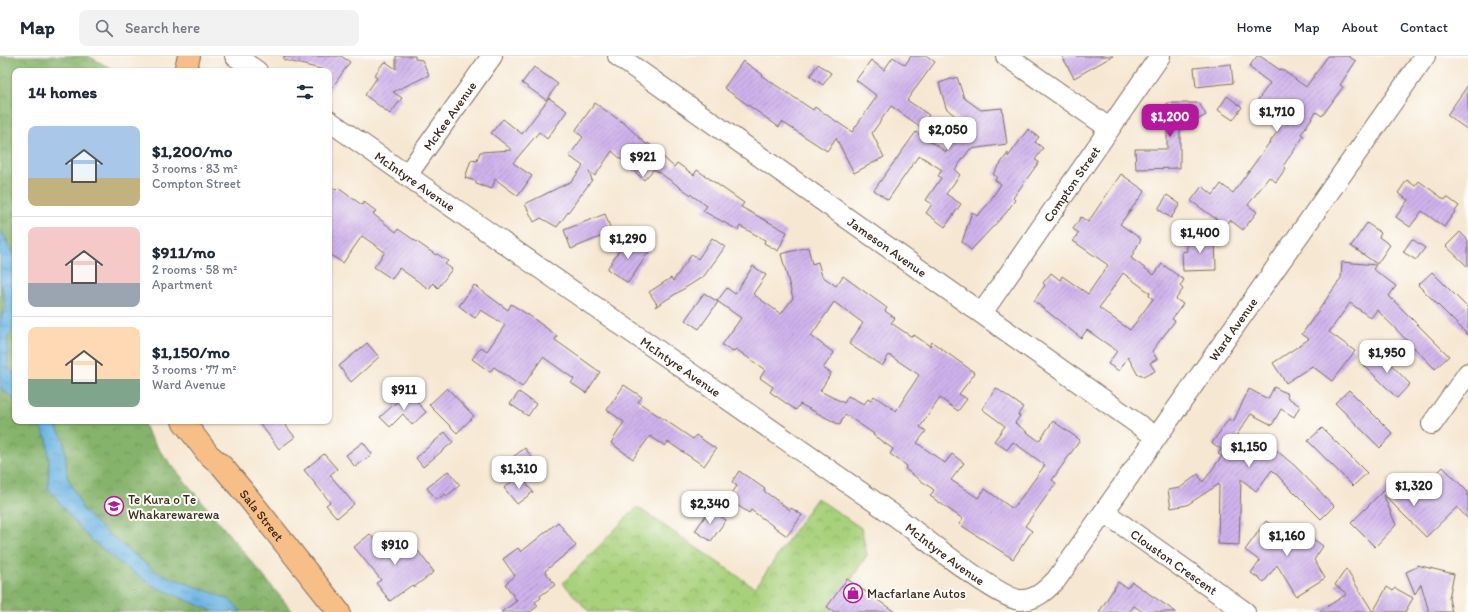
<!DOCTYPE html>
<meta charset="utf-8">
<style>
body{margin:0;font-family:Itim,sans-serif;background:#f2f2f3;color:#1f2937;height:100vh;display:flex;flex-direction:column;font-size:15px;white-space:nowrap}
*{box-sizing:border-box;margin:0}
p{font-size:13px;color:#747a83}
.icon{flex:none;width:22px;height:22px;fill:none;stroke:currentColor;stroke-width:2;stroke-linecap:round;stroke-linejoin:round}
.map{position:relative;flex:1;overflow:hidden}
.panel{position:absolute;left:12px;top:12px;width:320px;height:356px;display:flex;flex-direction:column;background:#fff;border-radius:8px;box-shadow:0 1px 3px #0004}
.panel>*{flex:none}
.price{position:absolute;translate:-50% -34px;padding:0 9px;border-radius:8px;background:#fff;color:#222;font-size:13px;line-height:26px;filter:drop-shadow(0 1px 2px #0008)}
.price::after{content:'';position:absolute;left:50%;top:24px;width:12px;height:9px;margin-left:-6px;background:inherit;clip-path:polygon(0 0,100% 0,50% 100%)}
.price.active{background:#b5179e;color:#fff}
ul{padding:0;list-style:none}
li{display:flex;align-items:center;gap:12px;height:100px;padding:0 16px}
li+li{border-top:1px solid #e0e1e3}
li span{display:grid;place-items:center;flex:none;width:112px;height:80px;border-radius:8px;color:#555}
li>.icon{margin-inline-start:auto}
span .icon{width:48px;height:48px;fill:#fffc;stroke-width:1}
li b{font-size:17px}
h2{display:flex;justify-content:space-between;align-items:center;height:48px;padding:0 16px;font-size:17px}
header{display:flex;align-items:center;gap:24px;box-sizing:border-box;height:56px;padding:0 20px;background:#fff;border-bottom:1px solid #e0e1e3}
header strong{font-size:19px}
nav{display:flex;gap:22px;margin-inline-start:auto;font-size:14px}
.search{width:280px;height:36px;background:#f2f2f3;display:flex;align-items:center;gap:10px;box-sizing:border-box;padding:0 14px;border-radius:8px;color:#747a83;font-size:15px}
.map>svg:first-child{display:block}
.forest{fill:url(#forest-crowns);stroke:#606e45}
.park{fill:url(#park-crowns);stroke:#727e4d}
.water{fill:url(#water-ripples);stroke:#526f80}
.building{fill:url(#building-hatch);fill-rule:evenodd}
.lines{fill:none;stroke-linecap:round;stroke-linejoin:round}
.minor-casing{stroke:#7c6c5d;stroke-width:22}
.highway-casing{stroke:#7c6c5d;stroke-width:24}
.minor{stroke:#fff;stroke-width:20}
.highway{stroke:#f7be87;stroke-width:22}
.labels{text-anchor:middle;stroke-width:4;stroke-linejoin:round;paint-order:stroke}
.street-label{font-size:13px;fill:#3b2a1e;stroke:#fdfcf7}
.poi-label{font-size:13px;fill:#3b2a1e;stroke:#fdfcf7;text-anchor:start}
</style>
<header>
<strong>Map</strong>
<div class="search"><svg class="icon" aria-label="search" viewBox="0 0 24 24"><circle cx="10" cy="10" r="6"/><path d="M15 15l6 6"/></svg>Search here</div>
<nav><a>Home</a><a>Map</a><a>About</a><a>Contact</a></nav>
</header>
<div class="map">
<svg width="1468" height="556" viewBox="0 0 1468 556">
<defs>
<pattern id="forest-crowns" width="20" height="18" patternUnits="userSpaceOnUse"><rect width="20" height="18" fill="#86b36c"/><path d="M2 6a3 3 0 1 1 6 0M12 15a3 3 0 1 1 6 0" fill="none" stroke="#6f9258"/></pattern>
<pattern id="park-crowns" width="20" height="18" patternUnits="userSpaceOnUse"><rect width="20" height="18" fill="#a8d17c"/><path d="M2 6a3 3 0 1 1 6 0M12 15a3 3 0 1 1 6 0" fill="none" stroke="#8aaa65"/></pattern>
<pattern id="water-ripples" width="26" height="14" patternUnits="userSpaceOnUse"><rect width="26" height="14" fill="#6ab4e2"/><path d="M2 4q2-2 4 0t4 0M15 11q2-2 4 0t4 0" fill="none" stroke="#5893b7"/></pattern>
<pattern id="building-hatch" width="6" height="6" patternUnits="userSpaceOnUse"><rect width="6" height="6" fill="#cfb2ec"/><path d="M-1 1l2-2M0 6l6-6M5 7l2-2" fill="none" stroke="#a991bf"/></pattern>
</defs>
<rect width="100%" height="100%" fill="#fdfcf7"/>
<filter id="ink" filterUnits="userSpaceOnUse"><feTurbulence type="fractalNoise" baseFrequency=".025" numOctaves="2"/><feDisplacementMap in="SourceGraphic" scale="8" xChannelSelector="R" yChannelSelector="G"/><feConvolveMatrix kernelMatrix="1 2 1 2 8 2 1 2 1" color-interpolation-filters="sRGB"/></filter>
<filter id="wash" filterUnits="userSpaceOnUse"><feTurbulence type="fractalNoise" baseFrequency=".012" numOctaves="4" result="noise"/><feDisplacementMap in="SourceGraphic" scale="16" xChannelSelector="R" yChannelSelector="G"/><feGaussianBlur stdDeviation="0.9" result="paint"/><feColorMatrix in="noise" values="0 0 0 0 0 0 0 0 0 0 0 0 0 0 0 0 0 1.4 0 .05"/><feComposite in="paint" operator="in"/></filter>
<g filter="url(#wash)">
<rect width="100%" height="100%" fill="#f6e7d2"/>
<path class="forest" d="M0,0H88L116,15H15V365H143L147,376L160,395L293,556H0Z"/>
<path class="park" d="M817,442L861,472L867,499L830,556H589L563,527L637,451L755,532Z"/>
<path class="water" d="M0,171L15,203V269L8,281V311L15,320V344L0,331V264L6,251L0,225Z
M36,365H53L64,384L67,420L84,455L107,477L156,516L229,543L241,556H215L153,530L117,505L90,483L68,458L48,432L49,405L47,384Z"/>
<g id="blocks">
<path class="building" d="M284,0H341L350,6L329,36V15L284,4Z
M396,0H415V3L422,4L429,19L393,36L402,42L390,58L365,39L377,22L374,20L383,7L386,6L396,13Z
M911,0H927L935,6L907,44L929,59L921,71L891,50L872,77L884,101L854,117L836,82L827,95L782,66L779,71L724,32L743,5L763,19L762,20L813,54L815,51L852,76L877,40L856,24L871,4L884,14L893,1L905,9Z
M1062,0H1113L1074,22Z
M1257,0H1260L1280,14L1281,13L1306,31L1328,0H1348L1356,5L1340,29L1343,31L1322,60L1316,56L1301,78L1304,80L1283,110L1286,112L1276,126L1269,121L1248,149L1257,156L1243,174L1230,164L1226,170L1191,145L1202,130L1213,139L1221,128L1233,137L1280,72L1253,51L1270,27L1249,11Z
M818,8L831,17L823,29L810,20Z
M1231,8L1233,27L1196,31L1194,12Z
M534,11L558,28L546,44L522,27Z
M957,21L964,42L981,54L1002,52L1007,88L970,93L955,114L960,119L946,138L961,148L945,171L926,157L932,148L926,144L941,122L938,120L942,114L919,99L888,144L874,134L916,76L946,96L965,69L946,52L939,27Z
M1468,29V74L1447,59Z
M1227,40L1242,51L1233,64L1218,54Z
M549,42L567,55L547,83L539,76L513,107L532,120L518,140L495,123L492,133L476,128V125L465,122L471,104L477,105L480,96L512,94L491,77L503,63L522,78Z
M595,47L625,68L647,89L648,87L674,111L677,107L694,119L697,114L744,147L741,151L787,176L778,195L764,187L765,184L740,170L738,174L703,155L707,150L654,113L644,124L612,95L595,120L589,115L592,124L557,171L541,162L534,166L525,148L572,125L583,110L569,100L583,81L575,75Z
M1167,47H1199L1206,59L1180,74V112L1136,113L1135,93H1167Z
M1028,73L1039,81L1035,86L1043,92L1035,104L1039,106L1013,142L1015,144L1006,157L971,194L962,186L972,156L977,160L988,148L1001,128L995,124L997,121L993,118L1008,97V101Z
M1121,118L1145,135L1120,168L1141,183L1131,202L1154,219L1162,208L1184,224L1180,230L1183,233L1176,243L1183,248L1172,263L1175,265L1152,295L1157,303L1150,307L1155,315L1143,321L1141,318L1138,319L1128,301L1119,315L1108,308L1117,295L1087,274L1081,282L1034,245L1045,229L1043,227L1051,217L1060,224L1062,220L1088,238L1108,209L1073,185L1079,177L1073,173L1081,161L1088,166ZM1123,217L1150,237L1149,240L1153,243L1130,274L1099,252Z
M1407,124L1415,130L1419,125L1445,144L1447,141L1459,150L1444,171L1422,155L1410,171L1396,161L1408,144L1398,137Z
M329,129L336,134L338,132L362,149L364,146L376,155L373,158L396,176L398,173L436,199L437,198L448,205L445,208L452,213L438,232L433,227L429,233L399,212L392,223L374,211L385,196L362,180L343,207L329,198Z
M1167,139L1180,148L1171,162L1158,153Z
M605,158L612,176L571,193L564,174Z
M1367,167L1381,177L1379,181L1390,189L1377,208L1351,190Z
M1460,176L1468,184V211L1446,190Z
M1215,179L1216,214L1183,215L1182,196L1187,195L1186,180Z
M629,180L650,194L628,227L607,213Z
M712,182L725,191L704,220L655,251L657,248L649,236L671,222L673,225L692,198L698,203Z
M1412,183L1425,192L1416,204L1403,196Z
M808,191L812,208L818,206L822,220L836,230L843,220L887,252L885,255L895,262L891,267L912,281L914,279L930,290L932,286L975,317L959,338L967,343L958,355L940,342L920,371L926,375L917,387L945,407L952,398L964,407L951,424L978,442L985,433L1013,453L1045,409L1013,386L1007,394L994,385L1005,370L982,353L996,332L1023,351L1018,359L1020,360L1015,367L1039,385L1053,365L1080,384L1052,424L1056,427L1025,470L1032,475L1013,503L959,468L963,463L930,440L934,434L905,413L907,410L890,398L893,393L873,379L874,378L845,358L840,369L800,348L796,354L770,336L773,331L760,322L765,314L736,293L733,296L722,289L741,262L717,245L727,232L735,238L753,210L766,219L753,238L781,258L793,242L781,198ZM834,246L863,267L849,288L882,310L889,299L919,319L896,355L874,340L871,345L868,343L864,348L848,340L844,347L820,335L831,317L823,312L834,297L811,280Z
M1342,206L1376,209L1373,213L1396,230L1389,240L1449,300L1435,313L1377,254L1371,262L1350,247L1329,276L1355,295L1332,325L1312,310L1286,327L1273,307L1309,283L1302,278L1341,222Z
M1432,216L1468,252V279L1418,229Z
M474,229L508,254L511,248L530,260L557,280L555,284L600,316L586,337L571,327L574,323L543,301L522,331L494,311L490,316L472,303L481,291L487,295L505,269L481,254L475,262L459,250Z
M704,237L718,246L699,273L685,264Z
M367,287L379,301L351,326L339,310Z
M1377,294L1410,328L1397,342L1363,308Z
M624,329L642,341L638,346L693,383L696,379L716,393L704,410L668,386L665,390L650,380L633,403L611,387L624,366L607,354Z
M1274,331L1288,338L1287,341L1300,350L1294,361L1281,353L1272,369L1251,358L1236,380L1269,402L1276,394L1295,410L1334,450L1321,463L1272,414L1256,435L1241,423L1239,489L1218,488L1219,428L1187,449L1171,452L1168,434L1180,432L1198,418L1203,426L1222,400L1218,398L1221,393L1212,387L1229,363L1233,366L1249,333L1268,343Z
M447,332L474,360L457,377L429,349Z
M1349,334L1393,378L1380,392L1335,347Z
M408,336L426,356L412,369L403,358L390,371L380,361Z
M519,336L536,348L528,360L510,348Z
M258,365H282L295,381L279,393Z
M1322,372L1367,417L1353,430L1308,385Z
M445,376L453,386L423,411L416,402Z
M363,386L372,398L355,411L346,399Z
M525,392L541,414L529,423L513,401Z
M324,398L337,413L330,419L354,448L337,462L326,449L330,446L304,414Z
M1443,411L1468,436V463L1457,451L1426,481L1383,438L1396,469L1375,491L1351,467L1395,423L1413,441Z
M448,415L460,429L447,440L445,438L437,444L427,432Z
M739,415L765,433L764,435L790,454L791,452L802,459L787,480L751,454L749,457L728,443L737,430L732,426Z
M520,419L533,436L517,448L504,432Z
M710,453L726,464L711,485L695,475Z
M1266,465L1287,480L1294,469L1323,490L1314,504L1325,522L1296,540L1277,509L1264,526L1251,517L1260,505L1245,494Z
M558,466L576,490L545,515L555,529L540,540L541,542L535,546L538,550L530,556H501L517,545L505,528L515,520L503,503L518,492L521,496Z
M370,478L382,492L386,489L392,497L409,483L434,516L414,531L412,529L390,545L376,527L381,524L354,491Z
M1417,509L1454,518L1449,542L1452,556H1429L1421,528L1415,538L1406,516L1417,511Z
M1346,513L1373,556H1318L1347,538L1335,529Z
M847,523L895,556H835L827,551Z
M1118,526L1127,532L1132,526L1176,556H1143L1134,550L1129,556H1099Z
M1387,531L1393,535L1395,532L1413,542L1405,556H1373Z"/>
</g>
</g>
<g filter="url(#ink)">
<use href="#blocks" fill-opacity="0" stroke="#7c6c5d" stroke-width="1"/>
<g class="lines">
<defs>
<g id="minor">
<path d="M235,0L257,15"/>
<path id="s1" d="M618,0L1156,381"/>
<path d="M1006,0L1109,72"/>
<path id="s2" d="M329,65L895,460C918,477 997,542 1020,544C1035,545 1046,534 1056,524L1425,0"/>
<path id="s3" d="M407,119L492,0"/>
<path id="s4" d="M982,257L1160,0"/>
<path d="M1432,368L1468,317"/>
<path id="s5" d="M1104,456L1245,556"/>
</g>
<g id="highway">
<path d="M185,15L189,0"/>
<path id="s6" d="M183,365L208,398L222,410L247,440L339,556"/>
</g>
</defs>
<use href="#minor" class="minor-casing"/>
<use href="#highway" class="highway-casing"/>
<use href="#minor" class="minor"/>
<use href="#highway" class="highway"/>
</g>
</g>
<defs>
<symbol id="school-ring" viewBox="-11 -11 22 22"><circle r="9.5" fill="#fdfcf7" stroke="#b5179e" stroke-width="1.5"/><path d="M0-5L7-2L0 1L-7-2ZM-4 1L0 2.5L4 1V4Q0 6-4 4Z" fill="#b5179e"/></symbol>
<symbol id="shop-ring" viewBox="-11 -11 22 22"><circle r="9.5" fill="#fdfcf7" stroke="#b5179e" stroke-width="1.5"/><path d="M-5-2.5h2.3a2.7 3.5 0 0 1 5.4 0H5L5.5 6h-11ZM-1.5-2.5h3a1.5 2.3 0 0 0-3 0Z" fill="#b5179e"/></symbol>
</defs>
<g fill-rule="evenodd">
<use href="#school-ring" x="103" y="439" width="22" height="22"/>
<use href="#shop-ring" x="842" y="526" width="22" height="22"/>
</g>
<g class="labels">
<g class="street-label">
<text dy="5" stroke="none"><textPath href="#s3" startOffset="73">McKee Avenue</textPath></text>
<text dy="5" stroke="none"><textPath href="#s2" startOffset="105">McIntyre Avenue</textPath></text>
<text dy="5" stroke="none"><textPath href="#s4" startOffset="157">Compton Street</textPath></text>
<text dy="5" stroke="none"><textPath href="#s1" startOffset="330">Jameson Avenue</textPath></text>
<text dy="5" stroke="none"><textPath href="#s2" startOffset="1191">Ward Avenue</textPath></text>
<text dy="5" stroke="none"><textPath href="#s2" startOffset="429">McIntyre Avenue</textPath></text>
<text dy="5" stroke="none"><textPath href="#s6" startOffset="123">Sala Street</textPath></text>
<text dy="5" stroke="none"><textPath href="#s2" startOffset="753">McIntyre Avenue</textPath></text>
<text dy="5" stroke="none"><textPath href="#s5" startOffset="86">Clouston Crescent</textPath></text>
</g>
<g class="poi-label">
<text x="128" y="448">Te Kura o Te<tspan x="128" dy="15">Whakarewarewa</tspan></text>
<text x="867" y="542">Macfarlane Autos</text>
</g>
</g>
</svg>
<b class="price" style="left:1277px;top:77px">$1,710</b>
<b class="price active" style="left:1170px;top:82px">$1,200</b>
<b class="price" style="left:948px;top:95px">$2,050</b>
<b class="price" style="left:643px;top:122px">$921</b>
<b class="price" style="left:1200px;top:198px">$1,400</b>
<b class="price" style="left:628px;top:204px">$1,290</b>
<b class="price" style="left:1387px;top:318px">$1,950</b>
<b class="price" style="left:404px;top:355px">$911</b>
<b class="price" style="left:1249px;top:412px">$1,150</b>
<b class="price" style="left:519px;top:434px">$1,310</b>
<b class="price" style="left:1414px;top:451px">$1,320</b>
<b class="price" style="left:710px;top:469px">$2,340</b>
<b class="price" style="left:1287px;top:501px">$1,160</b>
<b class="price" style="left:395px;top:510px">$910</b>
<section class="panel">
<h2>14 homes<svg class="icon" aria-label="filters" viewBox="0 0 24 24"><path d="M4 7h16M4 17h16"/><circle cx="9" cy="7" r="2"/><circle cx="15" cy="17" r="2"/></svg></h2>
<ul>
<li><span style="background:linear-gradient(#a9c7e8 65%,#c2b280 0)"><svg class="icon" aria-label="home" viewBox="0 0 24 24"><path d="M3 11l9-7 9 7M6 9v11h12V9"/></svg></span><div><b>$1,200/mo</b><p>3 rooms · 83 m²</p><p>Compton Street</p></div></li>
<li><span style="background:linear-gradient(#f6c9c9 70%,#9aa5b1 0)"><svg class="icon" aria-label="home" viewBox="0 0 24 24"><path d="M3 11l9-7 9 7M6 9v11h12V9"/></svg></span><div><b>$911/mo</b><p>2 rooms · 58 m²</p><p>Apartment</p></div></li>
<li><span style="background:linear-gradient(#ffd9b3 65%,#7fa58c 0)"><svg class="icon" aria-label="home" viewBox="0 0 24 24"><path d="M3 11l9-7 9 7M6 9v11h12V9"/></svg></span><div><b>$1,150/mo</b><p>3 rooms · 77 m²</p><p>Ward Avenue</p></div></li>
</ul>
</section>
</div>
